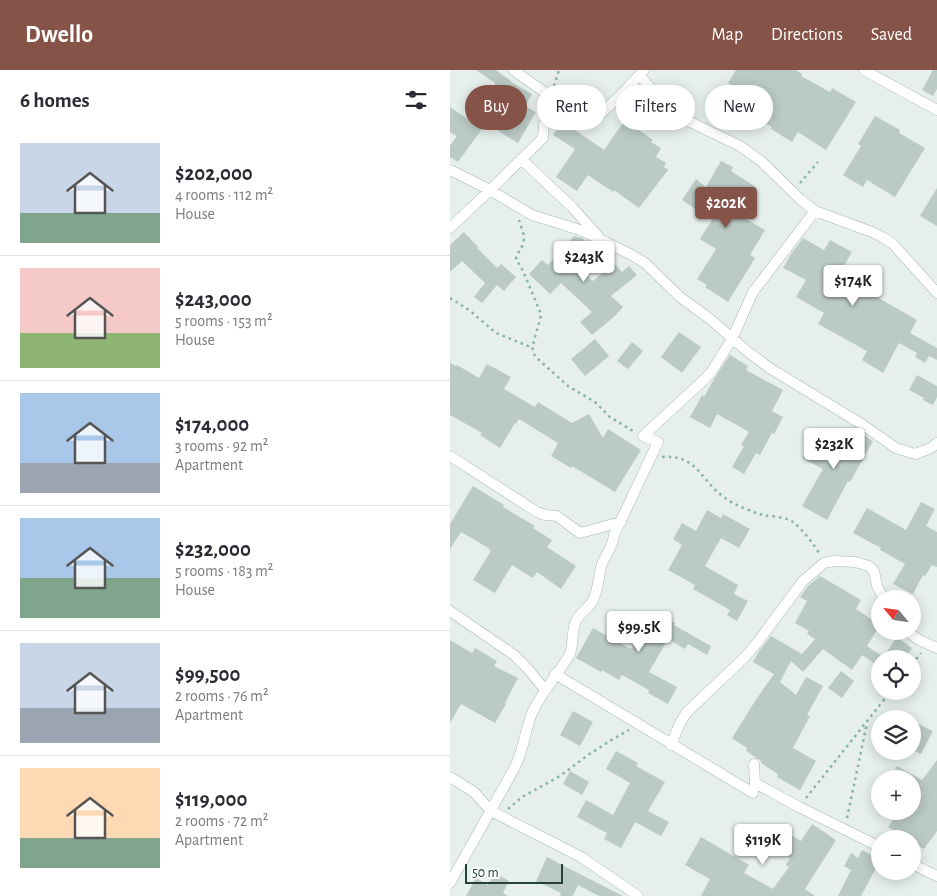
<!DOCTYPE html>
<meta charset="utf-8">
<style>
body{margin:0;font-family:"Alegreya Sans",sans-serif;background:#f2f2f3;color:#2b2b33;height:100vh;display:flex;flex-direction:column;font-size:19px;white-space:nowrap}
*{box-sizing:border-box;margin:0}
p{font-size:16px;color:#7c7c81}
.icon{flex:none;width:28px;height:28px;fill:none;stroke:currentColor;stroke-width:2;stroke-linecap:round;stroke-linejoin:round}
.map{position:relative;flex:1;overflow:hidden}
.side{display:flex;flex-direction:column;background:#fff;width:450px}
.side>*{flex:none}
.top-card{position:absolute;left:15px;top:15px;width:396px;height:45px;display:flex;gap:10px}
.needle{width:32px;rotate:299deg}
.fabs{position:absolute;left:421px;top:520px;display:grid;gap:10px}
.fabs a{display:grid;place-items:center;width:50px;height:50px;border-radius:50%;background:#fff;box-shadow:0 2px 12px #0003;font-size:25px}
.scale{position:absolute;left:15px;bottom:12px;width:98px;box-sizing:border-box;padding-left:5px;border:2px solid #24423a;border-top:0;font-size:14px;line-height:18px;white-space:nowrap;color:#24423a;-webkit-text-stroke:4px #f7fbf9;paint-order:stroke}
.price{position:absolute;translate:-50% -42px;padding:0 11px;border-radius:5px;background:#fff;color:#222;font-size:16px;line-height:32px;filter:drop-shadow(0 1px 2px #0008)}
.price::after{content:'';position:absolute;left:50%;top:30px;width:15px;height:11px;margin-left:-8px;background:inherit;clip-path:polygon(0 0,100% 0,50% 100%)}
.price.active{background:#855347;color:#fff}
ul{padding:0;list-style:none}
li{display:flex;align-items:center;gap:15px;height:125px;padding:0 20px}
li+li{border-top:1px solid #e1e1e2}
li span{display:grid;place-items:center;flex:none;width:140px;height:100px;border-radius:0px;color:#555}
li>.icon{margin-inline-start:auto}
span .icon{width:60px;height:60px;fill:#fffc;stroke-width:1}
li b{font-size:21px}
h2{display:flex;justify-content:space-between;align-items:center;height:60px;padding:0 20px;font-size:21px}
.pill{padding:0 18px;border-radius:22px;background:#fff;box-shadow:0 2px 12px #0003;font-size:18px;line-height:45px}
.pill.active{background:#855347;color:#fff}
header{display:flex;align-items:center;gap:30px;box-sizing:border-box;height:70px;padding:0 25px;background:#855347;color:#fff}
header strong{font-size:24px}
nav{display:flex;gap:28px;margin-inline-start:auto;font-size:18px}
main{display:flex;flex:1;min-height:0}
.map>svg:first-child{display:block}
.building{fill:#bbcac4}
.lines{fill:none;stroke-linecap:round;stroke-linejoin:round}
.street-casing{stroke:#a8b8b2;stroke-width:11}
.path{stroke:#86b3a5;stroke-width:2.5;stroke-dasharray:2.5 4;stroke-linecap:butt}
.street{stroke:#fff;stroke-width:10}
</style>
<header>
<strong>Dwello</strong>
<nav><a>Map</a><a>Directions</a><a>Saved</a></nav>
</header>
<main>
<section class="side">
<h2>6 homes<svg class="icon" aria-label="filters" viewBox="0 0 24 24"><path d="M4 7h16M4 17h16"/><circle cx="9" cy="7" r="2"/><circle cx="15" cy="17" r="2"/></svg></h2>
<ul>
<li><span style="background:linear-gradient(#c9d6e8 70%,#7fa58c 0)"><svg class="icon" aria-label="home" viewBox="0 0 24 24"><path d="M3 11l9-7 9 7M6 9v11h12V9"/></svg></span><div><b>$202,000</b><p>4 rooms · 112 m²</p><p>House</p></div></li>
<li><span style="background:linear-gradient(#f6c9c9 65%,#8fb573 0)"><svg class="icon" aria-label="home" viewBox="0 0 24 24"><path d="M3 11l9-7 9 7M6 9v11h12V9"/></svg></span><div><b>$243,000</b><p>5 rooms · 153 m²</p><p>House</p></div></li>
<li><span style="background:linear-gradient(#a9c7e8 70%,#9aa5b1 0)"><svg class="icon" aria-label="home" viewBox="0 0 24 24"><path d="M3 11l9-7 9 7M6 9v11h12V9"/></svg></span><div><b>$174,000</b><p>3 rooms · 92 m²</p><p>Apartment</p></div></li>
<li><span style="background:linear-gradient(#a9c7e8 60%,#7fa58c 0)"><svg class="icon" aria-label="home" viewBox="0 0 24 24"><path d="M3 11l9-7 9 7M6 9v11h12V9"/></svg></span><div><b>$232,000</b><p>5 rooms · 183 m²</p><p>House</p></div></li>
<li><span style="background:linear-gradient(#c9d6e8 65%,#9aa5b1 0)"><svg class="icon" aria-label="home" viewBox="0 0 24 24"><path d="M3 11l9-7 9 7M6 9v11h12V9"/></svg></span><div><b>$99,500</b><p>2 rooms · 76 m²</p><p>Apartment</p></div></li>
<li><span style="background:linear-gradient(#ffd9b3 70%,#7fa58c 0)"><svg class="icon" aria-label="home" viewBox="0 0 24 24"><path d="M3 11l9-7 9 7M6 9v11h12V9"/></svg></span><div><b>$119,000</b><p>2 rooms · 72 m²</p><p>Apartment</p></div></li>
</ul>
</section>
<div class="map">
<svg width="487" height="826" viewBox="0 0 487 826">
<rect width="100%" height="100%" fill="#e6efeb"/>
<path class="building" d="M26,0H46L61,11V12L82,24L75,36L86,42L68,73L45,59L57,40L53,38L60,26L45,15V13Z
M286,0H346L352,4L351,6L380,22L382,18L406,32L376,80L348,62L342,72L321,59L322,57L302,46L305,39L298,36L302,28L278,13Z
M483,0H487V19L483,26L472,20Z
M0,37L32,59L8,92L0,87V76L7,66L0,62Z
M425,46L450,60L449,63L475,78L445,127L417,110L413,117L393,105L411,76L408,74Z
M175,50L203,70L201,72L211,78L206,87L216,93L214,97L218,100L189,138L164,120L163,122L138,105L127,121L106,107L125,79L103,65L112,51L154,80Z
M271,91L283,97L281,101L307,118L289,145L315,160L300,185L305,188L278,232L255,217L257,215L247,209L266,179L250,169L262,150L232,130L246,109L256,117Z
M487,118V156L470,146Z
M14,162L28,177L27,178L47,198L51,194L66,207L54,221L47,215L32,233L24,227L35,213L12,191L0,202V175Z
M124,166L132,168L141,176L124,195L143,211L164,193L172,202L179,196L187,205L161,226L173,237L165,246L142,265L130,252L142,242L111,213L100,224L79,204L92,190L98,195Z
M353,168L374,180L380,170L402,182L387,208L418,225L420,223L467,250L460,263L487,278V290L479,286L475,293L465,287L467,283L449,273L433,303L412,290L417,281L368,254L374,243L346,227L356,210L333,198L341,184Z
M229,262L251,277L232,303L211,287Z
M145,269L159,286L135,306L121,289Z
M182,272L193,281L178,299L167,291Z
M280,285L298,296L296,300L333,320L322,341L333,347L324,364L322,363L310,385L306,383L294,404L282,397L294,376L291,375L299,362L267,344L260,358L240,347L252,325L254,327L264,309Z
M0,293L6,296L7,295L29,308L37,294L61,307L54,319L85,337L88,332L122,353L139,344L153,368L158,359L191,380L165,422L122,396L121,398L101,386L108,373L69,349L66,354L65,353L50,378L30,365L32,363L0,345Z
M467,305L487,316V327L483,335L473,330L474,328L459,320Z
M401,357L423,371L400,412L398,411L377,450L352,436L373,399L352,388L364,366L389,379Z
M23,416L54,435L53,437L85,456L83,458L102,470L97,477L126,496L111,519L87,502L83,508L62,495L45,523L23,510L41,481H39L40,479L11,462L0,479V454Z
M471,432L485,439L476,456L487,462V497L482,495L475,506L473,505L463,524L443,514L455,494L430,480L431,478L403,463L417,438L456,460Z
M257,440L271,448L273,444L300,459L289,478L271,468L255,496L288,515L284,524L298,531L287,551L277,545L280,540L243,519L245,515L218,500L232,475L223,469L232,453L246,461Z
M370,506L411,530L406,539L430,555L417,576L430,585V597L412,585L402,600L373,579L353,602L341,591L330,612L346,625L356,607L373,616L357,645L360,646L343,678L366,691L350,720L327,707L328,704L311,693V691L296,681L297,678L282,668L305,631L324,604L303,592L309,581L321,566L352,584L365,569L357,564L359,561L345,553L357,531L350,527L358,516Z
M183,541L199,550L204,541L225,553L224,555L261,576L257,585L238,574L235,579L218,569L199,602L227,617L218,634L198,623L199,620L172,605L169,610L152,600L151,602L126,588L143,558L181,579L192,558L178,550Z
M447,567L462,578L455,589H432Z
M0,570L22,583L25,578L47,591L44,596L68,608L55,633L56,634L45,653L11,634L0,653Z
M391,601L404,611L392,628L378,618Z
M123,641L143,652L130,676L110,665Z
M462,651L483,661L471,684L462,680Z
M166,681L188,693L186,696L215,712L198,741L219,752L211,766L185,752L171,778L154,769L157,763L127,747L136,730L163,745L180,713L156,699Z
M487,690V761L474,779L462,772V769H457L438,757L449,741H462V709H439L447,696L472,710Z
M120,701L139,712L132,725L113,714Z
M362,754L386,770L355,819L365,826H251L260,809L235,795L251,767L299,795L294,803L323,819L339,797L336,795L340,788L315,772L325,755L351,771Z
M412,780L430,790V791L411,826H388L401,800L394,796L401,783L408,788Z
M97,787L116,797L173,826H149L128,815L123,826H110L111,823L86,811Z
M45,803L59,811L53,823L58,826H16L26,808L38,815Z"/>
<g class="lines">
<defs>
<path id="street" d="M63,0L107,31L117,42
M414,0L487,40
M190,6L210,29L222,40L234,49L290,76L311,91L351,130L365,141L422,162L434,168L443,174L487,223
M71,89L122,137L148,166
M0,100L40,120L82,145L133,161L180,184L195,193L230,227L260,249L298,282L321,299L410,353L446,378L465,384L481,378L487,373
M0,158L40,120L93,68L94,54L114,39L135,51L147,47L170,26L194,0
M0,386L87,442L95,445L107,446L130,463L171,452
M0,541L64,585L79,600L95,620
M457,561L469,570L487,578
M105,604L303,723L305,713L304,694
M221,675L230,653L237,642L294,588L307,573L353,511L374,493L384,491L405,492L419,496L424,501L427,516L434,529
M0,707L24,722L41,741L131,787L188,826
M305,713L349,737L430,777
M462,794L487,806
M0,813L65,697C74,679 75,659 83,641C93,620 109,603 120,584C123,574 122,563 125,553C130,542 137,540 142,532C149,520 148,506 152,494C156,484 163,477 164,465L208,372L193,366L256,308L262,301L282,269L303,222L365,141"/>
</defs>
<use href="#street" class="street-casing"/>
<path class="path" d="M104,16L109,0
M350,113L368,92
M69,150C71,157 76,167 73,174C71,180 67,183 66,189L73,201L91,244C90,254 81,274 83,282C84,285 86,287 88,289L118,316L145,332L160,347L183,361
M0,228L19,240L46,263L83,278
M212,387C247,384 250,410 274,427C284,435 300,441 313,445C322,447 334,446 343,452C352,459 364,474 370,485
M462,594L471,583
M356,728L441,621
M58,739L72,727L110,706L138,685L163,669L179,660
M397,748L417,653"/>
<use href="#street" class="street"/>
</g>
</svg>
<div class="fabs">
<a><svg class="needle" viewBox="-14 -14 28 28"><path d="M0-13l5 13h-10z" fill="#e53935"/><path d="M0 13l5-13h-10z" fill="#7c7c81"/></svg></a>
<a><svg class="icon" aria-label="locate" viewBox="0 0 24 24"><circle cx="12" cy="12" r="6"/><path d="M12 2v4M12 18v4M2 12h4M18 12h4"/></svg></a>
<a><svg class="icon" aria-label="layers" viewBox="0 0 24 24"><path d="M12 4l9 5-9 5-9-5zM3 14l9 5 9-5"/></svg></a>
<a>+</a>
<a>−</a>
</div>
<div class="scale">50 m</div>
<b class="price active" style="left:276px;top:159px">$202K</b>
<b class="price" style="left:134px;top:213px">$243K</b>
<b class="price" style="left:403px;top:237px">$174K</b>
<b class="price" style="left:384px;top:400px">$232K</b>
<b class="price" style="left:189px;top:583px">$99.5K</b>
<b class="price" style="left:313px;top:796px">$119K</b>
<div class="top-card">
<a class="pill active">Buy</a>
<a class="pill">Rent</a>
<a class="pill">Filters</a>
<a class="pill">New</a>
</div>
</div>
</main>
